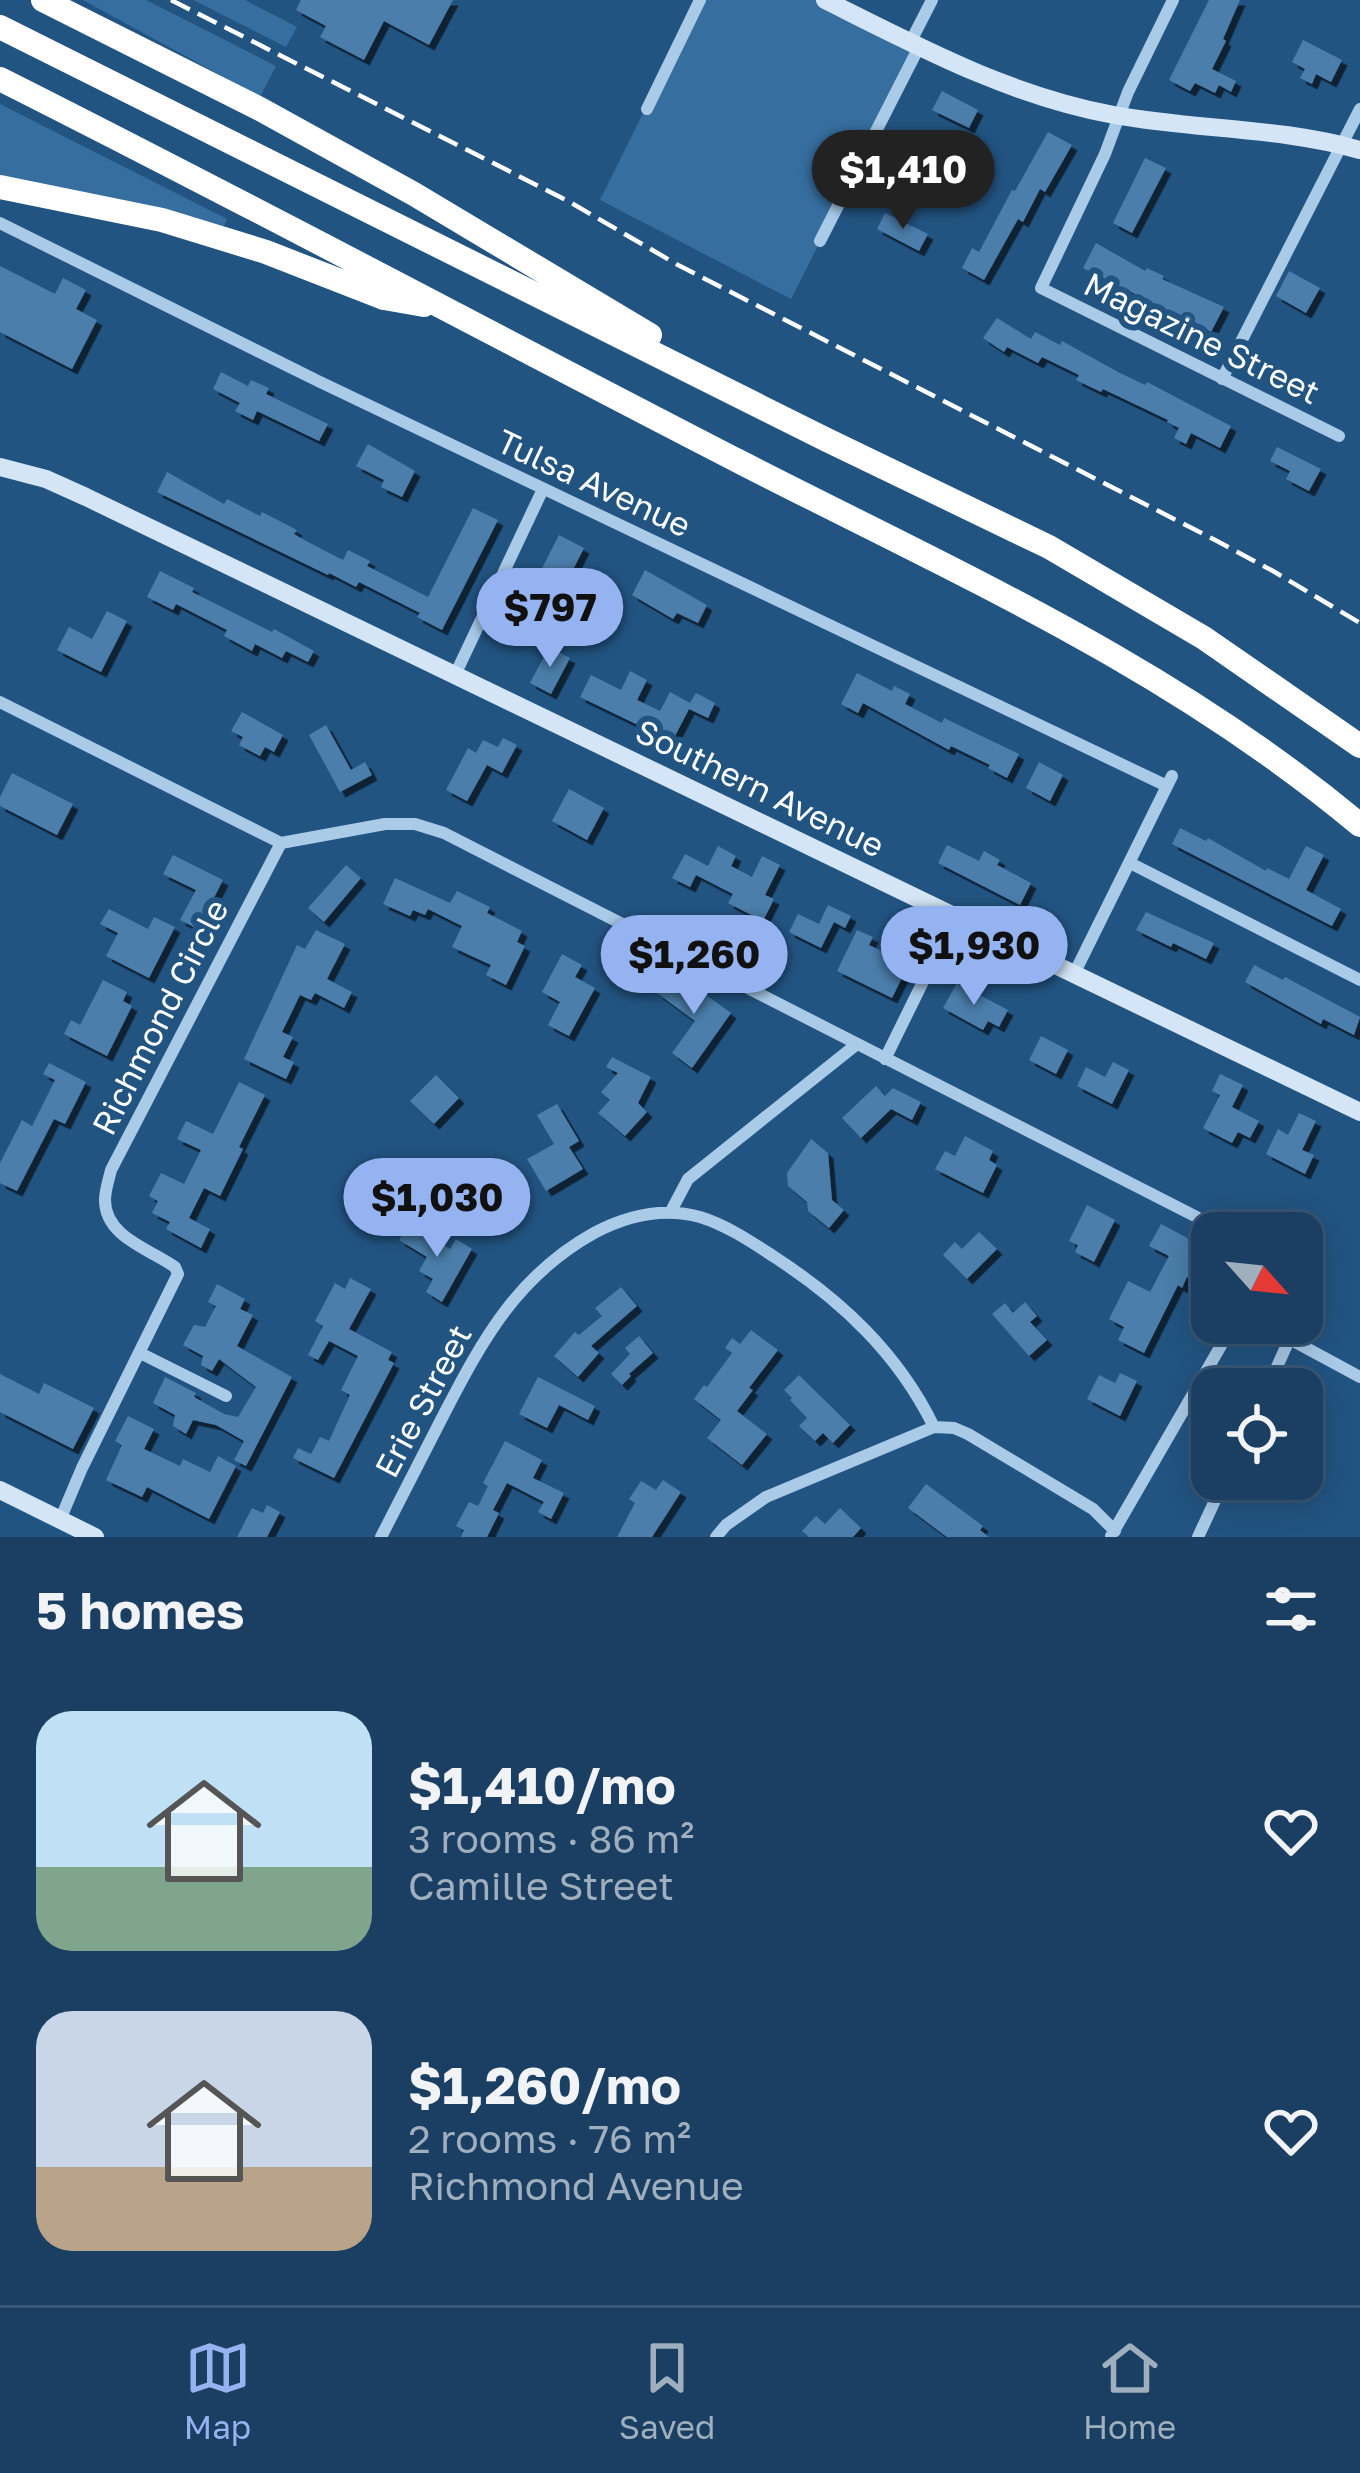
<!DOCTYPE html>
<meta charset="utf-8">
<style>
body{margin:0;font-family:"Golos Text",sans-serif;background:#274a6b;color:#f1f3f6;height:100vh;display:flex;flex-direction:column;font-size:45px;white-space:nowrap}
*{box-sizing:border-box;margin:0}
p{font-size:39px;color:#9fafbe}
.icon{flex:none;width:66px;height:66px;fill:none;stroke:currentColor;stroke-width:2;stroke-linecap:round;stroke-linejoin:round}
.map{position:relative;height:1537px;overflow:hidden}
.side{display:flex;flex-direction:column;background:#1a3f62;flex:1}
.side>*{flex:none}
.needle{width:78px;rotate:117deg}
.controls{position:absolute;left:1191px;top:1212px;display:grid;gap:24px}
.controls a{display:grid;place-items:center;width:132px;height:132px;border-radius:24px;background:#1a3f62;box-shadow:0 6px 30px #0003,0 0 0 3px #385877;font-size:60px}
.price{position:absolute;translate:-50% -102px;padding:0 27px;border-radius:42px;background:#95b2f1;color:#111;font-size:39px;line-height:78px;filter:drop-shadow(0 3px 6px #0008)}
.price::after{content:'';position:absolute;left:50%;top:72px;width:36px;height:27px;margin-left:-18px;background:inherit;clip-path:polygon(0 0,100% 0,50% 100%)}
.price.selected{background:#222;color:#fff}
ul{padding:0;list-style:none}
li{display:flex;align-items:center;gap:36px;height:300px;padding:0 36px}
li span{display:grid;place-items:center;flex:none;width:336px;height:240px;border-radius:36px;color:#555}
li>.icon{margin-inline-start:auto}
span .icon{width:144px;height:144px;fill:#fffc;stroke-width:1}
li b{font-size:51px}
h2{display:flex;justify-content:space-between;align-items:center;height:144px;padding:0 36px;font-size:51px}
.dock{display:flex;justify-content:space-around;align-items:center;height:168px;border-top:3px solid #385877;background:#1a3f62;font-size:33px;color:#9fafbe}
.dock a{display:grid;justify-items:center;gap:6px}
.dock .selected{color:#95b2f1}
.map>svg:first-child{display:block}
.green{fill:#366ea0}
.building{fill:#4b7eab;filter:url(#shadow)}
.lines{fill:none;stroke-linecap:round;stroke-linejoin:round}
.street{stroke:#a9cbe8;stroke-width:12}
.secondary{stroke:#d3e5f6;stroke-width:18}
.highway{stroke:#fff;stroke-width:24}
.rail{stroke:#fff;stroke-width:4.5;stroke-dasharray:21 9;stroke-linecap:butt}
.labels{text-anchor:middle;stroke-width:12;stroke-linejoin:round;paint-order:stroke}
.street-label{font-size:33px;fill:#fff;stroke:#225482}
</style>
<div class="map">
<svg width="1360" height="1537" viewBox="0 0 1360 1537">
<defs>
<filter id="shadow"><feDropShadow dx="5.5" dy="5.5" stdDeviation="0" flood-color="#0009"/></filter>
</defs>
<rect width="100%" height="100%" fill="#225482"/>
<path class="green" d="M83,0H146L276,66L260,97Z
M193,0H245L297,27L286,47Z
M699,0H825L919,47L791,299L600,200Z
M0,104L227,219L224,226L130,203L0,178Z"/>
<path class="building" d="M301,0H453L429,45L384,21L364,60L320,37L326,26L296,10Z
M1209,0H1240L1223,39L1226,41L1212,69L1236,81L1231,92L1219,85L1215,93L1195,83L1190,91L1169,80Z
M1303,40L1342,60L1331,82L1316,74L1312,84L1300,78L1305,69L1292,62Z
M942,91L978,110L969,128L932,110Z
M1048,132L1072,145L1045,192L1040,189L1023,222L1018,219L984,280L962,268L972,248L979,252L1012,190L1015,191Z
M1145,158L1166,168L1132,233L1113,223Z
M910,160L950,181L941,197L901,177Z
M885,213L928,234L919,251L877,229Z
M1096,243L1145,271L1147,268L1164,276L1162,279L1224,307L1211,332L1083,268Z
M0,266L55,294L63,278L86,290L76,309L97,320L72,369L0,332Z
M1289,271L1320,288L1306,313L1276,296Z
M997,318L1031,339L1035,332L1060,345L1062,341L1118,372L1145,385L1147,382L1231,426L1220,448L1191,433L1186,444L1174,438L1179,428L1167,422L1168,420L1103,389L1101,392L1076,380L1079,375L1042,357L1038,363L1007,347L1004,352L983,338Z
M221,372L248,386L251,380L269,388L266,394L328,424L319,441L257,411L253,420L235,411L240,403L213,389Z
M368,444L415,471L402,497L381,487L384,480L356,466Z
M1277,447L1321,469L1309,491L1286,479L1290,471L1270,461Z
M167,472L224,504L227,499L260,516L262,512L297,530L294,534L306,541L343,560L348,550L370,561L367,566L428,597L473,508L498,520L442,630L417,617L420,613L359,582L356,587L329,573L328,575L157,492Z
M559,535L584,548L560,595L535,582Z
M645,570L707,605L698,623L677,613L673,619L632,595Z
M160,571L194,588L192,592L272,632L274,629L314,651L308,662L286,651L282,658L255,644L252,651L224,636L227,630L176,604L173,610L147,597Z
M107,611L127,621L101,672L57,650L69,627L92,639Z
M549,647L570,658L551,694L530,683Z
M630,671L647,680L637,700L660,711L670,692L690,703L696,693L715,703L708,718L689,709L675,736L642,719L638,725L580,697L591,675L621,690Z
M857,673L892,691L894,686L910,694L905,704L942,723L944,718L1019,754L1007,778L988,768L990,765L951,746L949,750L863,703L858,713L841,704Z
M242,712L283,735L274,752L265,747L260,756L239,745L243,737L231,731Z
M326,725L351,770L365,762L372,775L340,792L309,735Z
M503,738L517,745L502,773L487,765L467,801L446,790L468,748L476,753L483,740L498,747Z
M1039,762L1063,775L1050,801L1026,788Z
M12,773L73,804L57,835L0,806V797Z
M569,789L604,808L587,840L552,821Z
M1180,828L1206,841L1208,838L1266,871L1267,868L1289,879L1306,846L1324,855L1306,890L1341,909L1332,926L1172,844Z
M947,845L979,861L984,851L1000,860L997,865L1031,883L1020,905L938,863Z
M718,846L736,856L731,866L752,877L762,856L780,865L765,895L774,899L763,921L728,903L733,894L696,875L690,887L672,878L685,854L708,866Z
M173,855L223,880L198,929L180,920L196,890L163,874Z
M346,865L361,878L324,922L308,908Z
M395,878L450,903L457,891L490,907L487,913L522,931L517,942L525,946L506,985L486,975L491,965L452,947L462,926L428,909L425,915L413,910L410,916L383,904Z
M828,905L851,916L845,928L834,922L821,948L789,932L798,914L819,924Z
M109,909L148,929L154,917L175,927L149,978L106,956L118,933L100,924Z
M1146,912L1214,943L1206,959L1173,943L1171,947L1136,930Z
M316,930L345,944L327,979L352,992L344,1008L315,993L311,1000L300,995L282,1032L293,1037L283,1057L294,1062L286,1079L244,1059L297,945L305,949Z
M857,930L873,937L869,945L890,955L895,944L914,954L892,998L837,971Z
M562,954L582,965L575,977L595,988L569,1036L548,1025L560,1002L542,992Z
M1254,965L1283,980L1285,977L1360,1017L1354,1035L1323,1019L1321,1024L1245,982Z
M673,971L731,1013L692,1068L672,1053L695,1021L657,993Z
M103,980L127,992L123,1001L132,1006L107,1056L64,1034L71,1020L80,1025Z
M957,983L1008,1010L999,1027L988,1021L983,1030L943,1008Z
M1041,1036L1068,1050L1056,1074L1029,1060Z
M612,1057L651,1077L638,1103L647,1112L625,1136L598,1113L610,1100L601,1092L618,1073L606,1067Z
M1113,1062L1129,1070L1112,1104L1077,1086L1086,1067L1105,1077Z
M49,1063L86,1082L65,1124L54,1119L17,1191L0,1183V1163L22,1120L32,1126L55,1080L43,1074Z
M1220,1074L1243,1085L1232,1107L1259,1121L1250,1138L1238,1132L1232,1143L1203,1128L1220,1095L1212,1091Z
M436,1075L459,1098L434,1124L410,1101Z
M239,1082L265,1095L239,1147L243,1149L220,1196L204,1188L189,1218L210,1229L201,1248L166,1229L170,1222L152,1213L158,1201L149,1196L161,1173L184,1184L201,1150L177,1139L186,1121L213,1134Z
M876,1086L885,1096L893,1088L921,1102L912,1120L891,1109L861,1138L842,1118Z
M557,1104L579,1141L569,1147L583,1169L546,1191L527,1159L554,1144L537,1115Z
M1299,1113L1316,1121L1302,1150L1314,1155L1305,1174L1266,1154L1278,1129L1288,1135Z
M965,1136L993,1151L989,1160L997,1165L983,1193L935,1169L945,1151L955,1156Z
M811,1139L828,1153L832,1200L844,1210L829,1228L808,1211L807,1202L788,1186L787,1173Z
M1087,1205L1115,1220L1094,1262L1075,1252L1078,1245L1069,1241Z
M409,1224L450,1249L456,1239L472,1249L442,1302L426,1292L433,1279L419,1271L427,1257L399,1240Z
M1161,1224L1212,1251V1254L1197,1283L1187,1277L1182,1288L1178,1285L1144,1353L1118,1340L1124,1327L1109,1319L1128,1281L1150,1292L1169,1256L1149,1246Z
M979,1232L997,1249L967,1279L943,1255L955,1242L962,1249Z
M350,1278L371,1289L349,1329L392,1352L388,1360L394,1363L334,1478L293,1458L298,1448L311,1454L320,1437L329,1441L350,1395L341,1390L358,1356L329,1341L318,1360L308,1355L323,1326L315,1321L335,1283L345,1289Z
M217,1284L245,1299L240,1309L253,1315L237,1346L292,1377L246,1466L234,1460L244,1441L216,1425L193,1420L186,1434L173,1426L175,1415L153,1403L165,1377L196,1393L194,1397L224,1414L238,1417L256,1387L219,1359L212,1371L201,1365L203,1356L183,1345L194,1325L205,1327L216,1306L208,1302Z
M621,1287L637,1306L591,1346L599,1353L578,1377L554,1356L575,1332L579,1335L602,1316L595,1308Z
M1025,1302L1037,1316L1030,1322L1047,1340L1029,1356L992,1314L1005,1303L1013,1313Z
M751,1330L778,1350L749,1388L753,1390L737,1411L767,1434L742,1465L707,1438L721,1420L694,1399L704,1385L707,1387L732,1353L725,1348L732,1338L740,1344Z
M639,1336L653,1353L629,1374L631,1376L622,1385L611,1374L630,1354L625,1348Z
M1120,1373L1137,1381L1120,1416L1087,1399L1099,1375L1115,1383Z
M0,1374L39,1394L44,1383L94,1408L73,1449L0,1412Z
M799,1375L850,1425L833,1443L823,1433L815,1441L799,1426L807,1418L790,1400L792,1398L784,1390Z
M538,1377L595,1406L588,1420L559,1405L547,1428L519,1414Z
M128,1416L154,1429L144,1449L180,1466L183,1459L210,1472L218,1456L236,1466L209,1519L147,1487L142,1497L106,1480L122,1445L115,1441Z
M505,1441L542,1460L533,1478L564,1493L551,1519L538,1512L544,1502L507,1483L493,1510L499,1513L487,1537H461L464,1530L456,1526L469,1502L478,1506L488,1486L483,1483Z
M663,1480L681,1492L652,1537H617L635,1503L629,1499L641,1481L656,1490Z
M926,1484L983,1526L980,1530L989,1537H947L908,1508Z
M267,1505L280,1512L267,1537H237L252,1508L263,1513Z
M840,1508L861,1528L853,1537H809L802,1531L816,1516L825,1524Z"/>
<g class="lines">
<path class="street" d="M1173,0L1128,92L1105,154L1041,288L1339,436
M910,43L932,0
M647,109L700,0
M0,223L318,381L1167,786
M820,241L919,47
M1222,379L1360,109
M455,675L543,489
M0,702L281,843L385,824H415L444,833L1228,1233
M1130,863L1360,980
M1075,972L1172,776
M885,1059L944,939
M670,1213L688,1179L857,1044
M1260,1323L1360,1377
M140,1353L226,1396
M1267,1389L1289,1340
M60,1520L82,1468L178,1274L175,1267C150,1249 105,1237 105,1200C105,1190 109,1179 111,1170L281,843
M1111,1536L1234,1323
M381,1537C402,1496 423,1455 444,1414C483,1339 517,1276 594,1233C626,1216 663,1207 700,1217C726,1225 750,1241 773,1256C841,1300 898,1353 934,1427
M716,1537L726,1525L766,1497L934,1427L954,1428L968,1434L1093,1509L1115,1531
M1198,1537L1225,1479"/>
<path class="secondary" d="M825,0C919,47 1010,96 1114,115C1196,130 1280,127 1360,150
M0,467L46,479L86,497L1360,1112
M0,1490L95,1537"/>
<path class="highway" d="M43,0L260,109L414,194L650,335
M0,27L827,440L1049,547L1204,638L1360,746
M0,79C249,204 495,336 742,463C959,574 1171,667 1360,825
M0,187L162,220L266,252L384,298L424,305"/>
<path class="rail" d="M171,0L568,201L678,265L1215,540L1273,571L1360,623"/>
</g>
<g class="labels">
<g class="street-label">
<text transform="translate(1202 338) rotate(26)" y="12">Magazine Street</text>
<text transform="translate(594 483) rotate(25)" y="12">Tulsa Avenue</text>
<text transform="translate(760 788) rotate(26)" y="12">Southern Avenue</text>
<text transform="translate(160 1017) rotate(-63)" y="12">Richmond Circle</text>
<text transform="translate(423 1401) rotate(-62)" y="12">Erie Street</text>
</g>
</g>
</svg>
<div class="controls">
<a><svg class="needle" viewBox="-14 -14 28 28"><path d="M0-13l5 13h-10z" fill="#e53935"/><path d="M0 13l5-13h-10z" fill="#9fafbe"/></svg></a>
<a><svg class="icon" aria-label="locate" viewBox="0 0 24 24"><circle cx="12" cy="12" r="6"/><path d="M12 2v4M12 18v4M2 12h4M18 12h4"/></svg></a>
</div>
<b class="price selected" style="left:903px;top:232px">$1,410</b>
<b class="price" style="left:550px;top:670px">$797</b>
<b class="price" style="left:974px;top:1008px">$1,930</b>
<b class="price" style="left:694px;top:1017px">$1,260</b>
<b class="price" style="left:437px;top:1260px">$1,030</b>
</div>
<section class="side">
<h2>5 homes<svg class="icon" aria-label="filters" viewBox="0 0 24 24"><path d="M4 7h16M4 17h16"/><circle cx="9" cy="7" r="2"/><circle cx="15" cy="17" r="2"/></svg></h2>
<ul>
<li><span style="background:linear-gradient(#bfe0f5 65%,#7fa58c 0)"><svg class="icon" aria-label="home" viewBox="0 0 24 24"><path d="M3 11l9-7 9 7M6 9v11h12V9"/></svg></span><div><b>$1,410/mo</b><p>3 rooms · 86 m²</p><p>Camille Street</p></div><svg class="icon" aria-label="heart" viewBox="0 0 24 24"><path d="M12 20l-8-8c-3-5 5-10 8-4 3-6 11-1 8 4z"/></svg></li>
<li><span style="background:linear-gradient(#c9d6e8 65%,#b9a48a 0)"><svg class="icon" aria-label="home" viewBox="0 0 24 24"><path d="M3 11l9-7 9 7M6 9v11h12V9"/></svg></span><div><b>$1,260/mo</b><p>2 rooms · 76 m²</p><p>Richmond Avenue</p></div><svg class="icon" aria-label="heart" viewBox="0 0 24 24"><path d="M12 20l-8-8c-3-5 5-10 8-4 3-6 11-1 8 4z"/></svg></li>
</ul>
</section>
<nav class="dock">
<a class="selected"><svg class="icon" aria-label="map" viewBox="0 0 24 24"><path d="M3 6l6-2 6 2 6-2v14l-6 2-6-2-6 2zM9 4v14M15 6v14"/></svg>Map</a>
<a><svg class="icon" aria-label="saved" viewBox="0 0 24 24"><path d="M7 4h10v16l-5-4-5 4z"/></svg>Saved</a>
<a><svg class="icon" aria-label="home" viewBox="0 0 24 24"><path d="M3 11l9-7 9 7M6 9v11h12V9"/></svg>Home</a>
</nav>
